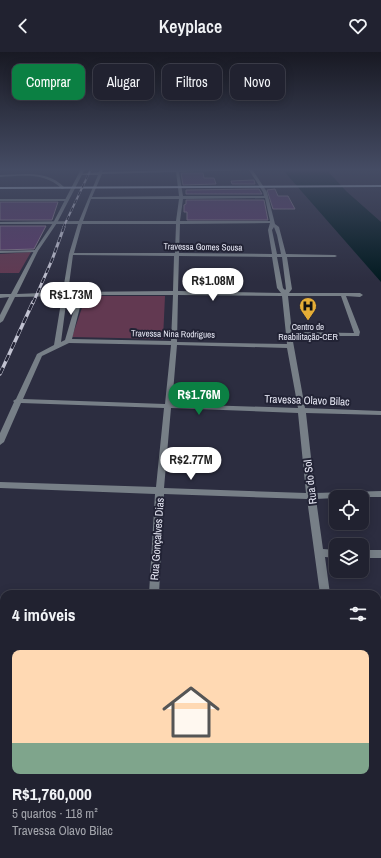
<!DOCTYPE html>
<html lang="pt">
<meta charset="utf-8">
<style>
body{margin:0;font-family:"Archivo Narrow",sans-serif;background:#292a38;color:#f1f3f6;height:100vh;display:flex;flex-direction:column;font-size:15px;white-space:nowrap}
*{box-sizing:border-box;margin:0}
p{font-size:13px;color:#a2a4ab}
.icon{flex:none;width:22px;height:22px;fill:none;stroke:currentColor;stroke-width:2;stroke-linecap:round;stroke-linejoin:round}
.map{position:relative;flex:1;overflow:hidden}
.sheet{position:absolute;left:0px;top:538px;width:381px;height:268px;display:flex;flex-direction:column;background:#212230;border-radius:12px 12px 0 0;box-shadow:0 2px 10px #0003,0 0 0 1px #3e3f4c}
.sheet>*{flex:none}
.hud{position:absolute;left:12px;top:12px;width:357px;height:36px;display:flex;gap:8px}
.fabs{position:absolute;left:329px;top:438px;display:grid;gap:8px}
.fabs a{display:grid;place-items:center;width:40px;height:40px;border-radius:8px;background:#212230;box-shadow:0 2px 10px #0003,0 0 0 1px #3e3f4c;font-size:20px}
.price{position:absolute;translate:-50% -34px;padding:0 9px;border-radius:14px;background:#fff;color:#222;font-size:13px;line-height:26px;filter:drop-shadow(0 1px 2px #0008)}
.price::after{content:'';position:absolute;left:50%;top:24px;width:12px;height:9px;margin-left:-6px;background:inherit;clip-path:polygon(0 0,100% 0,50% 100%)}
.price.on{background:#0b8043;color:#fff}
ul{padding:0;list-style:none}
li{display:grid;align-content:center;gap:8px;height:212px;padding:0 12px}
li span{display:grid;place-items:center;height:124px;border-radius:8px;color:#555}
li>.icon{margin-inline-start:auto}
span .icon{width:72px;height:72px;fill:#fffc;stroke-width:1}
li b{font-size:17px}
h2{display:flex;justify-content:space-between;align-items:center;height:48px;padding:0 12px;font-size:17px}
.chip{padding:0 14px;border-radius:8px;background:#212230;box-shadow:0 2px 10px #0003,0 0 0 1px #3e3f4c;font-size:14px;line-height:36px}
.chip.on{background:#0b8043;color:#fff}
header{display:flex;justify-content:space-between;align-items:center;height:52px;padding:0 12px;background:#212230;font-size:18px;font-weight:600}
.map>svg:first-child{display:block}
.green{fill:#623951}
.water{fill:#021a20}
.building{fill:#593c6a;stroke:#827589}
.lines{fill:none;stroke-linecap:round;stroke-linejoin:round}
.minor{fill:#777f87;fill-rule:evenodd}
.tertiary{fill:#777f87;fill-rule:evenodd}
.primary{fill:#c0d0e0;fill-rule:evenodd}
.rail-far2-casing{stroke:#c1c2d1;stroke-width:2}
.rail-far1-casing{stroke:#c1c2d1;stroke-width:3}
.rail-casing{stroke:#c1c2d1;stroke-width:3.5}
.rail-far2{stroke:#222335;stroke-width:1.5;stroke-dasharray:4.5;stroke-linecap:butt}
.rail-far1{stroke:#222335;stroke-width:2;stroke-dasharray:5.5;stroke-linecap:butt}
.rail{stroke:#222335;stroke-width:2.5;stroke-dasharray:7;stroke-linecap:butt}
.labels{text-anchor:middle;stroke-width:4;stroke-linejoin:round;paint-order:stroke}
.far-street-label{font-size:9px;fill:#e7e8f5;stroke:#222335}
.far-poi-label{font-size:9px;fill:#e7e8f5;stroke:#222335}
.street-label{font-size:11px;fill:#e7e8f5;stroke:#222335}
</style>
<header><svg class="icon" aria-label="back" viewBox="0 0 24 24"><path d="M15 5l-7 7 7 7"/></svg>Keyplace<svg class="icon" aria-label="heart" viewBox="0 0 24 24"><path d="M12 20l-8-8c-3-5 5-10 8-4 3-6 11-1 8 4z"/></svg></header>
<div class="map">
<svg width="381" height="806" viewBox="0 0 381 806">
<rect width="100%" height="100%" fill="#2c2d40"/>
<path class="green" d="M31,200L19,221H0V202Z
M86,244H165L163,287L72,285Z"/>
<path class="water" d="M282,117H326L346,139L381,170V230Z"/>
<path class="building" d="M181,121H203L204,126H214L216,132L183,133Z
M254,128L255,132H232L231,129Z
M259,137L262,142H186V138Z
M275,137L278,144H288L295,157H273L267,138Z
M186,148H264L268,168H187V160H184V153L186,152Z
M0,150H58L52,168H0Z
M0,174H46L34,197L0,198Z"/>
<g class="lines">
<path class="minor" d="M100,117H104L102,120L175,118V117H179V118L252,117L267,140L275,172L279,175L286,202L335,203L337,204L335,205H287L292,237L289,241H360L363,243L360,245L346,244L360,280L359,284H292L305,356L381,359V363L306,361L315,441L381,439V445H336V446L316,447L323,497L336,498V506L325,505L330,542H320L307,447L164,442L159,542H149L155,442L0,436V430L156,435L164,356L21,351L4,390L0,393V381L14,350L13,349L16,347L37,302L54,293L69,202L78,172H0V170L79,169L98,123H80L78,122L99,120ZM249,118L263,140L264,144H183L179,120ZM176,120L179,144L92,145L102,122ZM265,146L270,169H180L183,147ZM91,147H179L176,169H83ZM270,171L268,178L272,202L179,201L180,172ZM82,172H176L175,201H74ZM274,175L277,183L281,202H277L272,178ZM73,203L174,204L173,239L68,240ZM179,204L272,205L277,236L281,241L178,239ZM277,205H282L286,237L285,238L283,236ZM83,243H173L171,289L72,287ZM178,243L282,244L287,292L177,290ZM67,244H78L65,288L61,290ZM288,244H341L354,281L292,280ZM69,291L171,293L165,352L23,347L42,304ZM177,293L287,296L298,356L172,352ZM171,356L298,361L306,441L164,436Z
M25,122C40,122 54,124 65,136L62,137C45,120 22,124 0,125V123Z
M0,147H67L69,148L67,149H0Z
M38,198V199L36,200L0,201V199Z
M362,498H381V506H362Z
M0,563H4V573H0Z
M377,584H381V594H377Z
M129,802H143V806H129Z
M356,802H370L371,806H357Z"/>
<path class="tertiary" d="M81,117H85L57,171L38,199L17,242L66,240L69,242L66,244L15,245L3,269L0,271V263L9,245L0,246V242H11L34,199L53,171Z"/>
<path class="primary" d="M381,133V135L0,137V135Z"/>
<defs>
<path id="rail-far2" d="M63,176L91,117"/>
<path id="rail-far1" d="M33,251L52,208L64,175"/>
<path id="rail" d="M0,322L33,250"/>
</defs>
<use href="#rail-far2" class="rail-far2-casing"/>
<use href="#rail-far1" class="rail-far1-casing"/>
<use href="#rail" class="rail-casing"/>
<use href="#rail-far2" class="rail-far2"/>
<use href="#rail-far1" class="rail-far1"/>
<use href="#rail" class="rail"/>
</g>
<linearGradient id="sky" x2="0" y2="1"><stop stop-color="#181923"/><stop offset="0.51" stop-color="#454c64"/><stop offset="1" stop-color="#454c64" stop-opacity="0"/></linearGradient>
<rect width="381" height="230" fill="url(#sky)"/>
<defs>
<symbol id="hospital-pin" viewBox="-11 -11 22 30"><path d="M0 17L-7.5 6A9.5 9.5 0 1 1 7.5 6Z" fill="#e5ad36" stroke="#222335"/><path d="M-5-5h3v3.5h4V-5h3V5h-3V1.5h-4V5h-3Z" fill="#111"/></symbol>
</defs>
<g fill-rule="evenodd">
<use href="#hospital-pin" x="298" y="244" width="20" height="27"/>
</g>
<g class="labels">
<g class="far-street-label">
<text transform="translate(203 195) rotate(1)" y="3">Travessa Gomes Sousa</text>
<text transform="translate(173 282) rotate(1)" y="3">Travessa Nina Rodrigues</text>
</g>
<g class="far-poi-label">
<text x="308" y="278">Centro de<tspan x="308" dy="10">Reabilitação-CER</tspan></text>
</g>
<g class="street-label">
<text transform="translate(307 348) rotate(2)" y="4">Travessa Olavo Bilac</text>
<text transform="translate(310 430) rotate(-97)" y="4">Rua do Sol</text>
<text transform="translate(157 487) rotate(-86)" y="4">Rua Gonçalves Dias</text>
</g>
</g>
</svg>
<div class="fabs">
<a><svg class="icon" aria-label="locate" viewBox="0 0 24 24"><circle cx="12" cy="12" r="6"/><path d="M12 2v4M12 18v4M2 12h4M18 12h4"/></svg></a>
<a><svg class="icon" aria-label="layers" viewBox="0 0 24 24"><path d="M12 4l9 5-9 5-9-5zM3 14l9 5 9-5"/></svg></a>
</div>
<b class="price" style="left:213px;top:250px">R$1.08M</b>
<b class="price" style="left:71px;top:264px">R$1.73M</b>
<b class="price on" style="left:199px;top:364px">R$1.76M</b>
<b class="price" style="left:191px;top:429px">R$2.77M</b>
<div class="hud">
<a class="chip on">Comprar</a>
<a class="chip">Alugar</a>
<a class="chip">Filtros</a>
<a class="chip">Novo</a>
</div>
<section class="sheet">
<h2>4 imóveis<svg class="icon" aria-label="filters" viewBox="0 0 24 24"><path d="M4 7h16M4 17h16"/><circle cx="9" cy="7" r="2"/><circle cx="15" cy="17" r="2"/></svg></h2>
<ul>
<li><span style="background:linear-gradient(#ffd9b3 75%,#7fa58c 0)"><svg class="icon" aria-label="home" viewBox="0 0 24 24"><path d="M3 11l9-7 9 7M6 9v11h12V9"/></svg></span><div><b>R$1,760,000</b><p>5 quartos · 118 m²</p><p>Travessa Olavo Bilac</p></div></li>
</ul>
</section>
</div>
